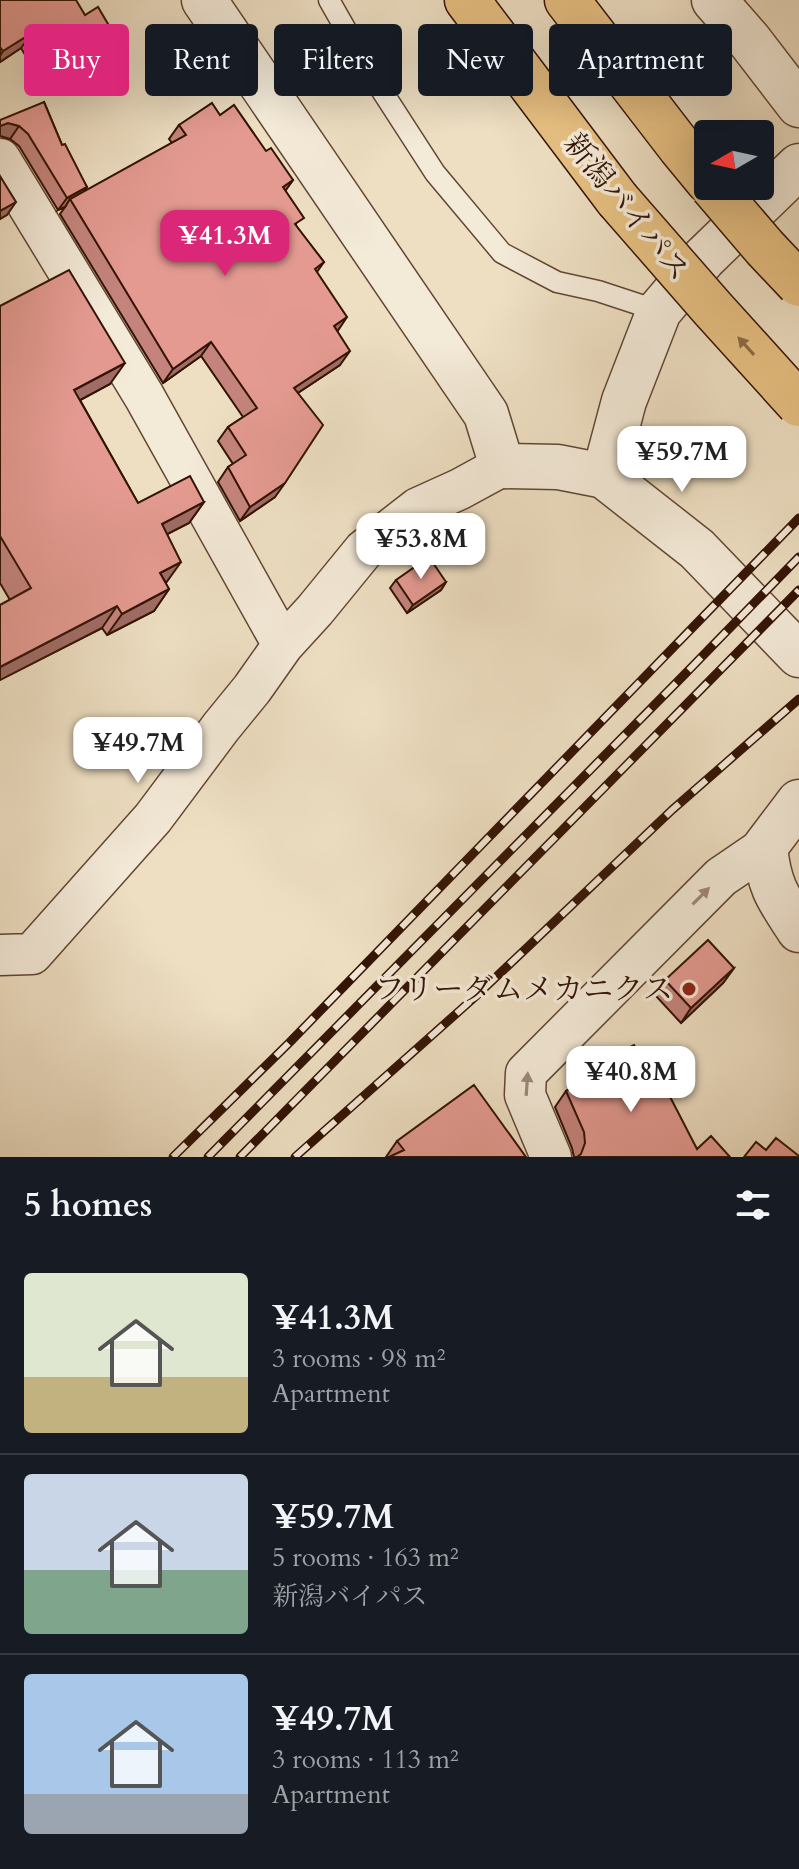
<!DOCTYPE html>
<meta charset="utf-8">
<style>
body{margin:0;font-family:Cardo,"Noto Serif JP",serif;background:#20242c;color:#f1f3f6;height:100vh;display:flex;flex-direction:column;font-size:30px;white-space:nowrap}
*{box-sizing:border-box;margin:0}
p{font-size:26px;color:#9ea1a6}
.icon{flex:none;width:44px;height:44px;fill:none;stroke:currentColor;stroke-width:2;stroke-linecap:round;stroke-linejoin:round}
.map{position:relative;height:1157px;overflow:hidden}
.sheet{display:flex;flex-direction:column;background:#171b24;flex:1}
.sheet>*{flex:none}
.banner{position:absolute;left:24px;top:24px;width:752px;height:72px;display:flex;gap:16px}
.needle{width:52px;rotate:261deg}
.fabs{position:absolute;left:694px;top:120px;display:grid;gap:16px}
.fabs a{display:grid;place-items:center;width:80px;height:80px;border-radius:8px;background:#171b24;box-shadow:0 8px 32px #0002;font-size:40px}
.price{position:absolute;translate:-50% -68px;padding:0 18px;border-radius:16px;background:#fff;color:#222;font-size:26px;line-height:52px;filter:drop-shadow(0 2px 4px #0008)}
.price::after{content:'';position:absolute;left:50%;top:48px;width:24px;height:18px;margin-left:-12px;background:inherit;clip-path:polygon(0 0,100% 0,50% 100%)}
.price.active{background:#db2777;color:#fff}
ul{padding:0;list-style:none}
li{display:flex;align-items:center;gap:24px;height:200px;padding:0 24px}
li+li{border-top:2px solid #363941}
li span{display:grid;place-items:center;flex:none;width:224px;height:160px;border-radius:8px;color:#555}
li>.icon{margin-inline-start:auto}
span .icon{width:96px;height:96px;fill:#fffc;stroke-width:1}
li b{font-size:34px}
h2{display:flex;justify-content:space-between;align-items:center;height:96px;padding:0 24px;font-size:34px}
.pill{padding:0 28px;border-radius:8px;background:#171b24;box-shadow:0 8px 32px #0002;font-size:28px;line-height:72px}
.pill.active{background:#db2777;color:#fff}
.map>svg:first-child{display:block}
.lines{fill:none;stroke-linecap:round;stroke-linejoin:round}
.service-casing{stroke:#624634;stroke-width:23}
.minor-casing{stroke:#624634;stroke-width:43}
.tertiary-casing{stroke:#624634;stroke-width:47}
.trunk-casing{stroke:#331304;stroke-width:47}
.service{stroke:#f4ead8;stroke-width:20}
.minor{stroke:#f4ead8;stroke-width:40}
.tertiary{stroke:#f4ead8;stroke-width:44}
.trunk{stroke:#e7c082;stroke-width:44}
.rail-casing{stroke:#331304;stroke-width:9}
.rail{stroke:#f4ead8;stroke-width:6;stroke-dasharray:18;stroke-linecap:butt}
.trunk-bridge-casing{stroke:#331304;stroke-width:47;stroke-linecap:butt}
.trunk-bridge{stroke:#e7c082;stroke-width:44}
.wall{fill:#c4847d;stroke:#331304;stroke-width:2}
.shaded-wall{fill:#a06c66;stroke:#331304;stroke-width:2}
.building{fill:#e49a91;stroke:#331304;stroke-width:2}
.oneway{fill:#8d6a43}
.oneway2{fill:#9d8979}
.poi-dot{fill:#8f2418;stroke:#f4ead8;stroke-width:3}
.labels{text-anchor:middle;stroke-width:7;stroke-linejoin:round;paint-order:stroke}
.street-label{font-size:30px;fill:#331304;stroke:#f4ead8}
.poi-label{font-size:30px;fill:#331304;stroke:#f4ead8;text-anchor:end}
</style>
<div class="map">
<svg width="799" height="1157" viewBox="0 0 799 1157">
<rect width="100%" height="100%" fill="#eedfc3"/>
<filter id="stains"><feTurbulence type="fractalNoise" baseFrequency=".0025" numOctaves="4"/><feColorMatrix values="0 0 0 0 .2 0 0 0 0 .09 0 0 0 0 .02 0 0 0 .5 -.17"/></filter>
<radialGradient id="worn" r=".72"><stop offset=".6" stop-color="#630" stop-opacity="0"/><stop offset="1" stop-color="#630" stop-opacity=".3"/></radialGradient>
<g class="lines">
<defs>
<path id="service" d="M329,0L371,74L435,173L502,253L557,282L598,291L659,311"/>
<path id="minor" d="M0,159L144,396L283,645
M0,955L32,954L153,818L221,727L252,689L283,645L315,610L364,550L418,508L460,489L502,466
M551,1157L525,1095L526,1073L721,877L765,847"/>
<path id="tertiary" d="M204,0L486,414L502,466L558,467L604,476L697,549L799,655
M714,0L749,40L799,105
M604,476L624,401L659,311L704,258L799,166
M799,802L765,847C769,887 778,898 799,930"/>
<path id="trunk" d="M467,0L617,199
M567,0L680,147L708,181"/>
</defs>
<use href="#service" class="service-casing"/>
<use href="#minor" class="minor-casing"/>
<use href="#tertiary" class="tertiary-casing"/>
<use href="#trunk" class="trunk-casing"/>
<use href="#service" class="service"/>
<use href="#minor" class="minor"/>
<use href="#tertiary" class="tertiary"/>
<use href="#trunk" class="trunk"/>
<defs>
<path id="rail" d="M173,1157L289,1043L799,518
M208,1157L684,675L799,557
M240,1157L799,590
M295,1157L475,997L672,810L799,699"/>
</defs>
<use href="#rail" class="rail-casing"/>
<use href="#rail" class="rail"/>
<defs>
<path id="trunk-bridge" d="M712,186L765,248L799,284
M617,199L713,309L799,404"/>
</defs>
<use href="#trunk-bridge" class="trunk-bridge-casing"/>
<use href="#trunk-bridge" class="trunk-bridge"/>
</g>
<path class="wall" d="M0,0L85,15L118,41L108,55L47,92L21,48L0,62Z
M44,102L62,145L87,187L84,192L172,143L169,139L179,125L220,115L266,151L293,180L285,191L297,228L324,262L317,272L337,331L340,365L298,393L275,497L240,521L218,482L228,467L233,464L218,441L228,427L243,417L201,356L163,383L60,214L65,207L58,210L19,146L10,139L0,136Z
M0,306L110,384L80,400L138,503L204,502L189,523L167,534L166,584L169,589L154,611L107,635L102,628L0,680V605L10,600L0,583Z
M396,580L446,582L441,590L407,613L390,588Z
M734,968L723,983L681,1023L655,995L665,980Z
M580,1072L656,1089L697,1149L730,1157H574L572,1148L555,1107L566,1091L570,1089L569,1088Z
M397,1141L526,1157H386Z"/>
<path class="shaded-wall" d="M32,33L21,48L0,62V56L3,51Z
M118,41L108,55L47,92L58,77Z
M8,123L19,126L10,139L0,136V126Z
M293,180L283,194V187Z
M87,187L78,200L70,199L65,207L58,210L67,198Z
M16,202L7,215L0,219V211Z
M347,317L337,332L334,326Z
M211,342L201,356L163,383L173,369Z
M350,351L340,365L284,402L294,388Z
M125,363L110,384L58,412L74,390Z
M285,483L275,497L240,521L250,507Z
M204,502L189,523L146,545L162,524Z
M181,562L166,583L160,573Z
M446,582L441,590L407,613L413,605Z
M169,589L154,611L107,635L122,614Z
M117,606L102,628L0,680V667Z
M734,968L723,983L681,1023L691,1008Z"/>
<path class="building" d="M0,0H76L85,15L98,7L118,41L58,77L32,33L3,51L0,47Z
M44,102L62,145L65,144L87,187L67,198L28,134L19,126L8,123L0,126V120Z
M212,103L220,115L234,105L266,151L271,148L293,180L283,187L304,218L295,224L324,262L315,269L347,317L334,326L350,351L294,388L323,425L285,483L250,507L228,467L246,455L228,427L257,408L211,342L173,369L70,199L186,135L179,125Z
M0,176L16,202L0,211Z
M69,270L125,363L74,390L138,503L190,476L204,502L162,524L181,562L160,573L169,589L122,614L117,606L0,667V605L31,588L0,536V306Z
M429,557L446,582L413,605L396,580Z
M708,940L734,968L691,1008L665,980Z
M634,1045L656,1089L664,1085L697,1149L711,1136L730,1157H577L581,1154L585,1143L584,1132L566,1091L585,1082L580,1072Z
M474,1085L526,1157H389L404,1150L397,1141Z
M776,1138L799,1156L798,1157H744L756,1142L766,1150Z"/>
<defs><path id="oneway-solid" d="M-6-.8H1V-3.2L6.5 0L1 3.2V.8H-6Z" transform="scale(2)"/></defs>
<use class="oneway" href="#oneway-solid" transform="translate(746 346) rotate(-132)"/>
<g class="oneway2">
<use href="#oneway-solid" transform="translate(701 896) rotate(-45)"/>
<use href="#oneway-solid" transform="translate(527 1084) rotate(-86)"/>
</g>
<circle class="poi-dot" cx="689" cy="989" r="8"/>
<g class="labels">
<g class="street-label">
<text transform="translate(627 207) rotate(51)" y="10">新潟バイパス</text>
</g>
<g class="poi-label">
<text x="673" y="999">フリーダムメカニクス</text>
</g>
</g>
<rect width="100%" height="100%" filter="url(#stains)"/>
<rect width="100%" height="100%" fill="url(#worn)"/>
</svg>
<div class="fabs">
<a><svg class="needle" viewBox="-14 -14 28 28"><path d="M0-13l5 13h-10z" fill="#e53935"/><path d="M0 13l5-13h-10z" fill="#9ea1a6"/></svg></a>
</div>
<b class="price active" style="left:225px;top:278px">¥41.3M</b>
<b class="price" style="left:682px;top:494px">¥59.7M</b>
<b class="price" style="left:421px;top:581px">¥53.8M</b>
<b class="price" style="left:138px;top:785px">¥49.7M</b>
<b class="price" style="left:631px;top:1114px">¥40.8M</b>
<div class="banner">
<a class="pill active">Buy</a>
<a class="pill">Rent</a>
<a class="pill">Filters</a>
<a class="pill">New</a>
<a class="pill">Apartment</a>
</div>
</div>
<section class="sheet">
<h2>5 homes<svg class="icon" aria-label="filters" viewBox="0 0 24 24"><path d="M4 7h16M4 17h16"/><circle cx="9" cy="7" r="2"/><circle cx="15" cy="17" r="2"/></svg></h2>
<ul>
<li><span style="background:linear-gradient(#dfe7d0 65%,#c2b280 0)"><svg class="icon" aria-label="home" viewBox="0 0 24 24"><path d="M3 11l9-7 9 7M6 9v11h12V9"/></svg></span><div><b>¥41.3M</b><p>3 rooms · 98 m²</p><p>Apartment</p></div></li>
<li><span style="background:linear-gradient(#c9d6e8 60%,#7fa58c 0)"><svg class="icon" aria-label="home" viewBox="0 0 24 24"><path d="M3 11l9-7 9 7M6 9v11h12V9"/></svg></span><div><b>¥59.7M</b><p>5 rooms · 163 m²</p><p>新潟バイパス</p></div></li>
<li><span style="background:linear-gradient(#a9c7e8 75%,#9aa5b1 0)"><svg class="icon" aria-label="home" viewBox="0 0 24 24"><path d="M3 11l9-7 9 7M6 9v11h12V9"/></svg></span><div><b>¥49.7M</b><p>3 rooms · 113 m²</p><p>Apartment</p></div></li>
</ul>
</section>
